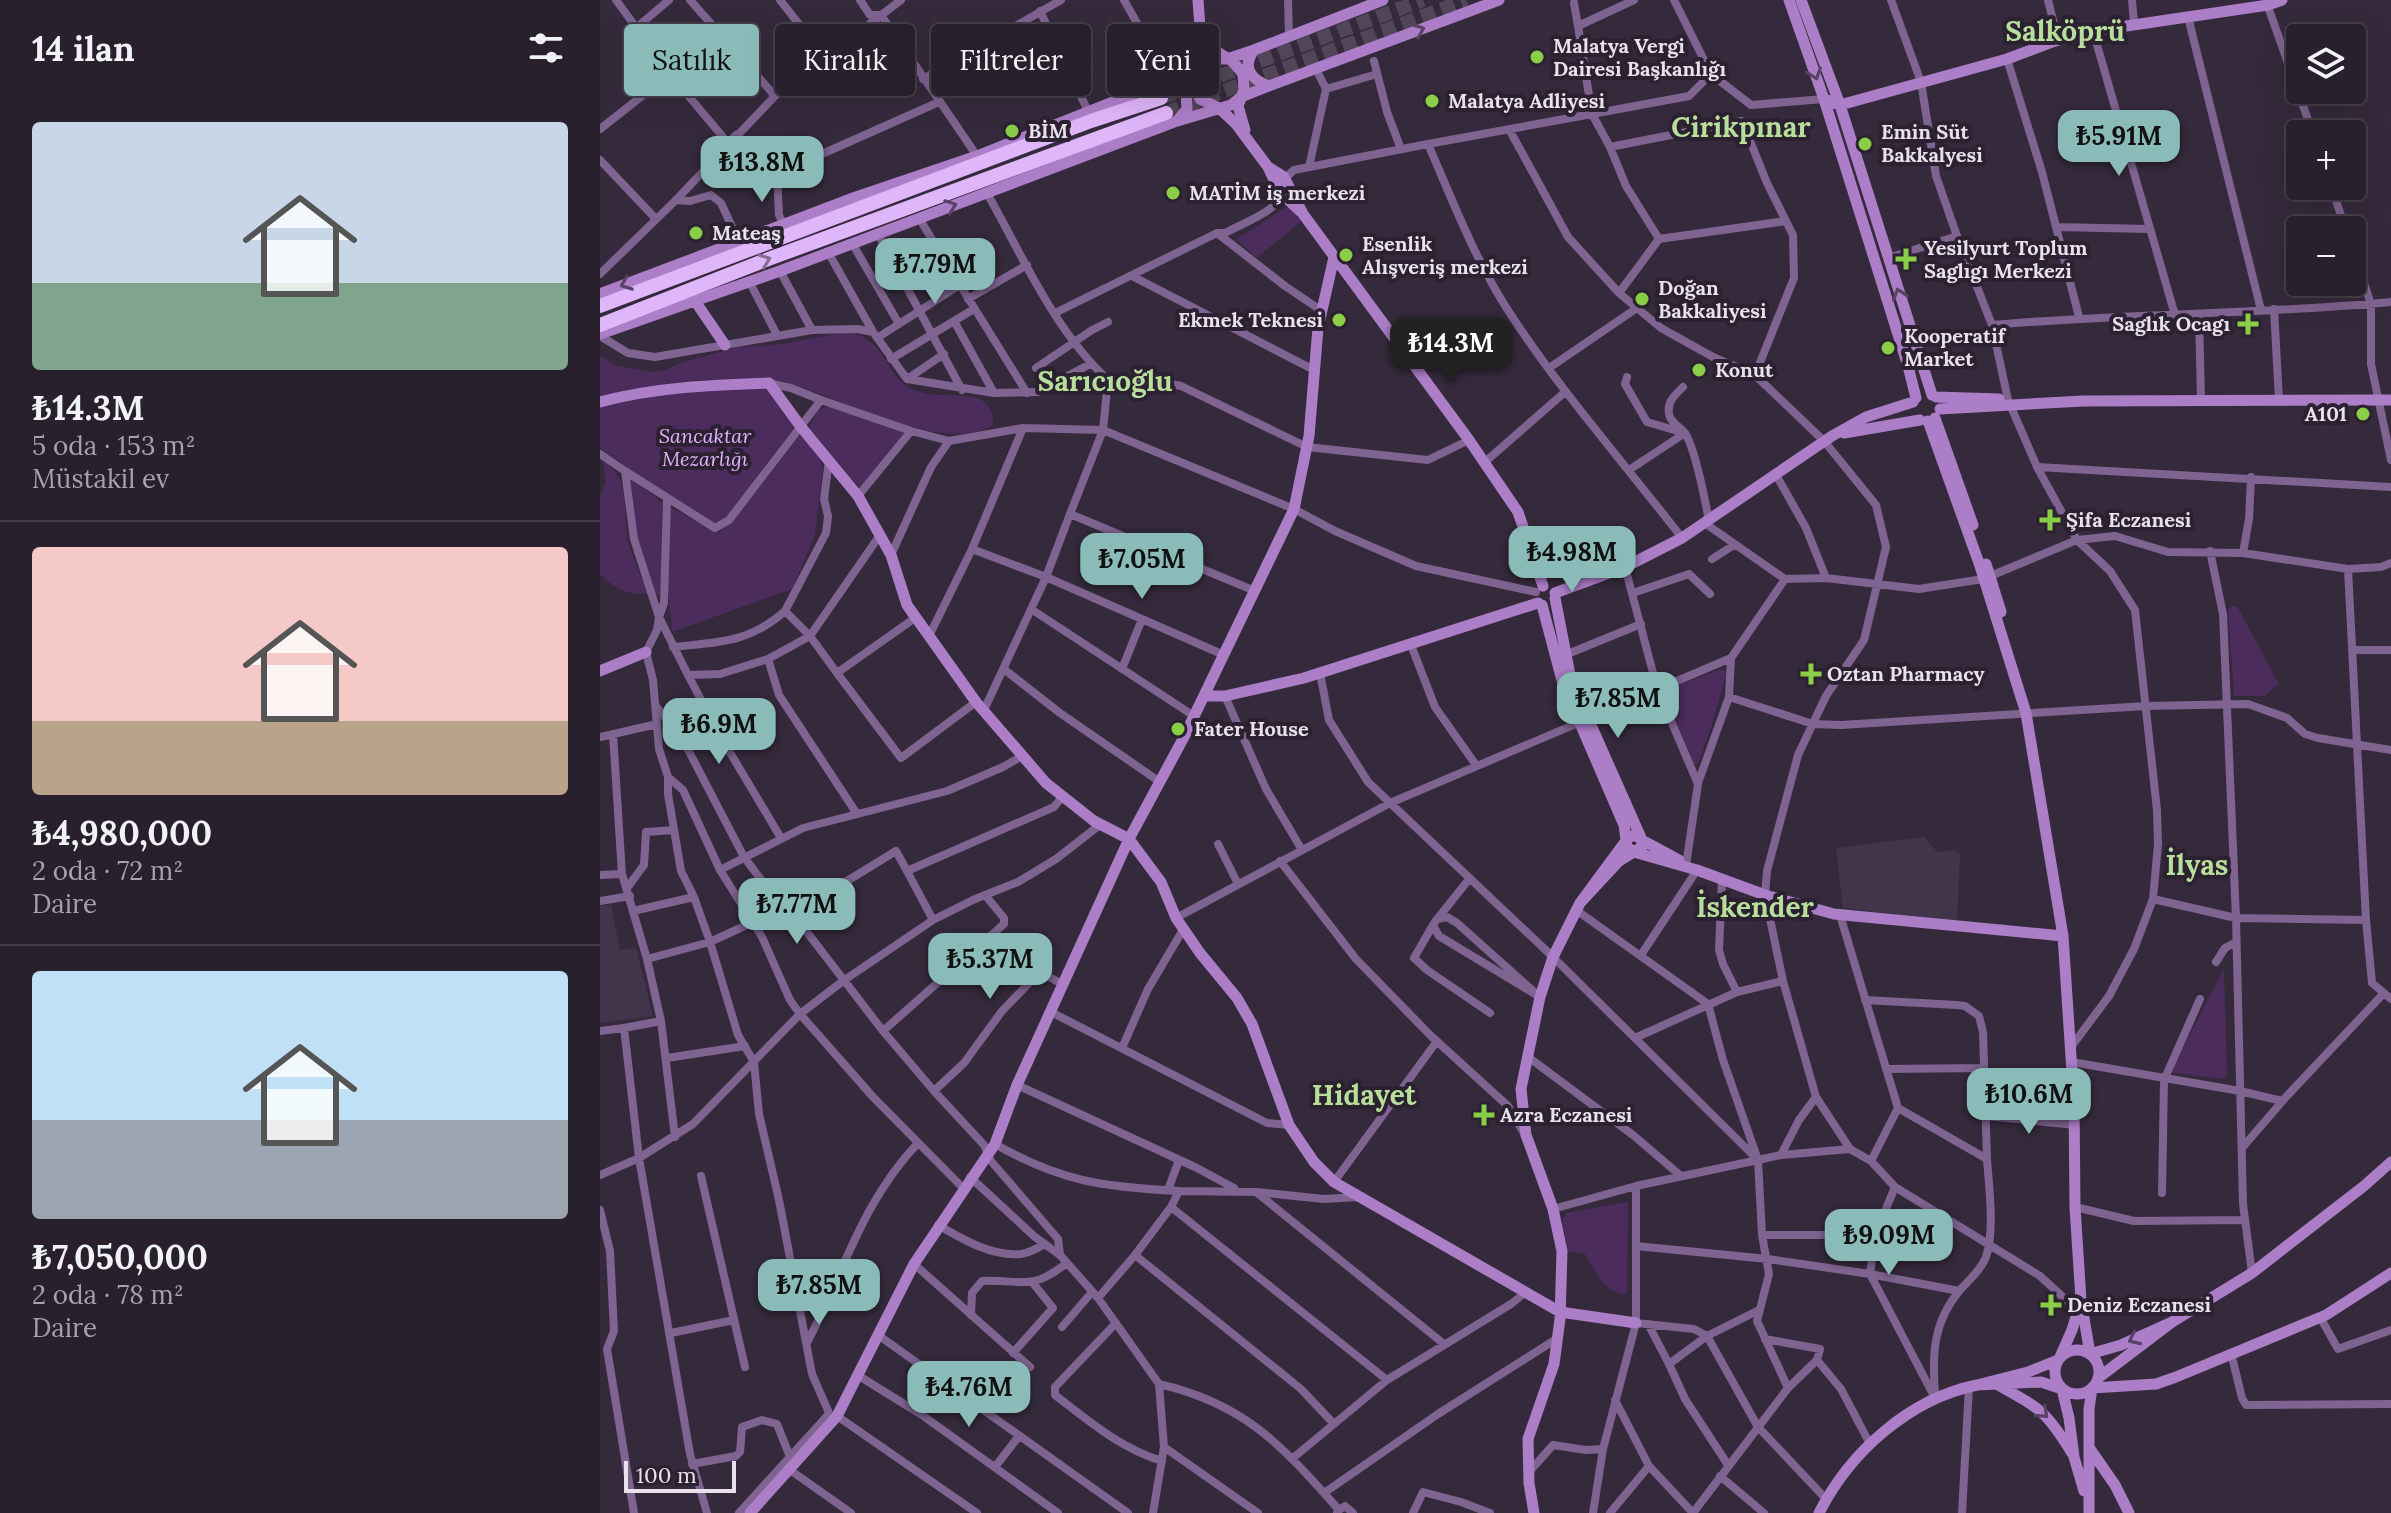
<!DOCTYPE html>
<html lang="tr">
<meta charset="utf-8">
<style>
body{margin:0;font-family:Lora,serif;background:#302835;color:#f1f3f6;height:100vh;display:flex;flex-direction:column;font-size:30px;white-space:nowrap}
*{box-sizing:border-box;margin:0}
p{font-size:26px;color:#a5a3aa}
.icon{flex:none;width:44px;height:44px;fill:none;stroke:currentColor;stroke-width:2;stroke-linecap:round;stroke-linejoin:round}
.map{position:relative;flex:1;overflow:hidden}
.sheet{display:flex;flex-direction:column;background:#28202d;width:600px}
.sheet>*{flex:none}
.hud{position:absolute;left:24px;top:24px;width:760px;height:72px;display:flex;gap:16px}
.controls{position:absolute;left:1686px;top:24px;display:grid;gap:16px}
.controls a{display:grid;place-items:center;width:80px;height:80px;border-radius:8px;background:#28202d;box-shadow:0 8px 32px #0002,0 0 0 2px #443e49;font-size:40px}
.scale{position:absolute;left:24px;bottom:20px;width:112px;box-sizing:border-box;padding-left:8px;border:4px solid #e9e2ed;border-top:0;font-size:22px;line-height:28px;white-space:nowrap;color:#e9e2ed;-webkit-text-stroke:6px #2b2131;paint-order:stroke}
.price{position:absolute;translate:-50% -68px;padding:0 18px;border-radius:16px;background:#8bbbb9;color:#111;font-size:26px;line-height:52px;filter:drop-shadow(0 2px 4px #0008)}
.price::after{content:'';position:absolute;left:50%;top:48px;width:24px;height:18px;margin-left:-12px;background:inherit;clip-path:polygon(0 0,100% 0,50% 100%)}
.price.current{background:#222;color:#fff}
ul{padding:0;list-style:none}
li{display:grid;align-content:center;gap:16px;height:424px;padding:0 32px}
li+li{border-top:2px solid #443e49}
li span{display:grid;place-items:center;height:248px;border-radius:8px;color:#555}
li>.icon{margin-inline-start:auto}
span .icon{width:144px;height:144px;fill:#fffc;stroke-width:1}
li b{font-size:34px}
h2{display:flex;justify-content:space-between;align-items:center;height:96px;padding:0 32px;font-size:34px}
.tag{padding:0 28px;border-radius:8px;background:#28202d;box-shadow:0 8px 32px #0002,0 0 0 2px #443e49;font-size:28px;line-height:72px}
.tag.current{background:#8bbbb9;color:#111}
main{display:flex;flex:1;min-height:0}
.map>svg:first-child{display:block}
.built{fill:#42354b}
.green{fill:#4b2c5c}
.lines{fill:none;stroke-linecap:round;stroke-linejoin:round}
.highway-tunnel{stroke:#504657;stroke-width:14;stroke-dasharray:14 7;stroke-linecap:butt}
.street{stroke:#7f6391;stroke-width:8}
.secondary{stroke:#ad7ec8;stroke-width:11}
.highway{stroke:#e0b6fa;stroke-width:14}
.oneway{stroke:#584266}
.oneway2{stroke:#866c96}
.poi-dot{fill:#8ace48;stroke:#2b2131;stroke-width:3}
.labels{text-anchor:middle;stroke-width:8;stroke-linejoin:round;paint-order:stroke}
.poi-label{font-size:20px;font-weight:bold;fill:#e9e2ed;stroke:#2b2131;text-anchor:start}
.park-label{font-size:20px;font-style:italic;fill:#e1b2fd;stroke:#2b2131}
.district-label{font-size:28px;font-weight:bold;fill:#b7de9a;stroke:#2b2131}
</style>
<main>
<section class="sheet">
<h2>14 ilan<svg class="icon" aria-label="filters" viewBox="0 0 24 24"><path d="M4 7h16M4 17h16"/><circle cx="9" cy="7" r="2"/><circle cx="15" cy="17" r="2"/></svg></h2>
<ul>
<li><span style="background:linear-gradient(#c9d6e8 65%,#7fa58c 0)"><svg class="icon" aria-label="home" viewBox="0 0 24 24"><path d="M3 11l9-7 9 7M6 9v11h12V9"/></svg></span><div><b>₺14.3M</b><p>5 oda · 153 m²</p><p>Müstakil ev</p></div></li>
<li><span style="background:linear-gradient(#f6c9c9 70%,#b9a48a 0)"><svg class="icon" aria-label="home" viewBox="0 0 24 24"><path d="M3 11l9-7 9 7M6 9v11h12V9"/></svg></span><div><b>₺4,980,000</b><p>2 oda · 72 m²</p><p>Daire</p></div></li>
<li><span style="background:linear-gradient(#bfe0f5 60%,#9aa5b1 0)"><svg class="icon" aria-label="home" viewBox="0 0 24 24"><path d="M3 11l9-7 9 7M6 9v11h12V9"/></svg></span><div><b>₺7,050,000</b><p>2 oda · 78 m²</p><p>Daire</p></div></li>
</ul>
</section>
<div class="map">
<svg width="1791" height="1513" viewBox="0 0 1791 1513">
<rect width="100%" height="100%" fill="#352a3c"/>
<path class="built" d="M1325,837L1337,852L1354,850L1360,854L1357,921L1243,908L1236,848Z
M11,905L20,950L36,948L53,1016L0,1023V906Z"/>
<path class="green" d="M691,204L702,221L656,258L637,239Z
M245,332C288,337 282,375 314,390C341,403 395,381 393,425C351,452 260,409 217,393C204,389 190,381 176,380C123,376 52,382 0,397V356L17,366L53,372L65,370L80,363L138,347L176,345Z
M165,386L195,426L124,521L114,523L70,497L0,448V405L77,390Z
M229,406L304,433L260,488L209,428L218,410Z
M202,435L219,457L223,469L215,535L192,589L72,632L66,568L70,507L119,533L159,488L196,438Z
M3,462C33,476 21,518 29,544C34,561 42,577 48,593C29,597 13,587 0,574V497L6,482Z
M30,478L62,502L61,595L56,596L37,535Z
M1632,606H1637L1679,684L1665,696H1634L1628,609Z
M1119,670H1124L1126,675L1112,725L1098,764H1094L1065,695L1066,690Z
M1624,969L1627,1075L1622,1079L1570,1072Z
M1028,1202L1027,1295C1004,1293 996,1272 985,1254L968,1251L962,1219L967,1213Z"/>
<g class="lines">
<path class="highway-tunnel" d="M561,98L823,0
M566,113L866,0"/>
<path class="street" d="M16,0L70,74L128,143L136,135L177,174L339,102
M90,0L175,96
M180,0L224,56
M260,0L270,15H279
M524,0L550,46L563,82
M688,0L689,35
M1034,0L978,26L992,114L1089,96L1111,74
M1074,0L1111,74L1151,105L1224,99
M1291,0L1321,82L1336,176L1357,236
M1448,0L1458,40
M1532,0L1534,23
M1666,1L1713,134
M974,3L978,26
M440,11L488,111
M281,15L377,156
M1588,17L1661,310
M36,28L69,0
M1493,31L1575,315
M1407,59L1442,172L1479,317
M774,61L787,112L801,149
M323,79L461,0
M726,89L777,74
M0,129L70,74
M909,129L968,237L1019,293L1061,328L1113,357L1155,375
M828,144L992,114L1010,147L1142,121L1167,183L1193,235L1194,278L1155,375L1224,441L1276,505L1286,547L1264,640L1226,696L1198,755L1167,871L1165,895L1183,981L1216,1097L1250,1149L1271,1161L1295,1187
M1010,147L1026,186L1059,239L1019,293
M0,160L55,218
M709,167L726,89L716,69
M177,174L179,215L184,225
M1731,186L1746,230
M387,193C423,257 454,330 508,380L503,430L470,514
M76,200L90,201L111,195L121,203L139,242
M1456,227L1550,229
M617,233L685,286L722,311
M278,234L362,390
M1059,239L1186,221
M252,243L299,324
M1752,247L1771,304V364L1791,460
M228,252L273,332
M1288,258L1357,236L1392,325C1525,313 1658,315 1791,302
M180,271L212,330
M0,274L76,200L175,96L301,0
M532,276L716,371
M149,281L177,335
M360,285L427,393
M368,299L427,265
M1674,309L1679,400
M455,313L617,233H625C639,225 659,218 671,208C684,196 677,183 694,170L828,144C853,202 876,262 911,315C962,393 1025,464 1082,538
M1599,314L1601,400
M354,321L394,393
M1392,325L1408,400L1437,467L1791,487
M0,336L28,353L55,357L212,330L257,329L273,332L307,379L394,393L438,392L490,364
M277,338L360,285L319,218
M291,359L374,309
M436,368L492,330L508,322
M949,368L1037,308
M1027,377L1025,384L1047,422L1081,432
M307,379L344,354
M508,380L539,378L581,386L707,447L828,460L869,440
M1083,387C1075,395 1067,401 1069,414C1071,424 1080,426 1085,433C1096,450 1105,500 1109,521
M221,400L311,431L258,496
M311,431L349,441L423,428L503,430L694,509L735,531L816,566L936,592
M0,454L25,471L34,539L59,617L57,630L46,652L53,680L59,749L68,777L83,790L120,870L162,937L190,1000L200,1014L273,1097L364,1189
M885,462L965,392
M1437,467L1477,540L1515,536L1568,552L1643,553L1748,569L1781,567L1791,563
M1029,470L1085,433
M25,471L115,528L129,520L221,400L191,388L169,383
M1175,473L1206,528L1226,578
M67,500L64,603L59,617L88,675L120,674L168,659L179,695L257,814
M1106,524L1185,579L1226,578L1319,589L1383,579L1477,540L1510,571L1535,610L1557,810L1558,844L1553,899L1534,949L1509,996L1471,1047
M372,549L446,577L384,710
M1610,551L1623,614L1636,918L1643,1204L1652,1273
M1643,553L1649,519L1651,477
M291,555L331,467L349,441
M1112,559L1134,545
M1025,567L1057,688L1098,784L1086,865
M1748,569L1766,920L1772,983L1791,999
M1033,593L1089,574L1110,594
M431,609L594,716
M185,611L226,533L228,516L224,499L229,460
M315,618L237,673L301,758L376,702
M329,636L372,549L423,428
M811,645L835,707L876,765
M73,647C119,642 149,643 185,611L210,636L237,673
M1752,650H1791
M624,655L446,577L470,514L655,591
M965,655L1041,624
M168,659L210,636L280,535
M522,669L542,619
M405,670L460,713L560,782
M720,673L729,720L768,782L953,957L1158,1160L1162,1235L1169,1274L1157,1321L1188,1388L1093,1513
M88,675L119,734L181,838
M625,696L666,789L702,850
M1129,697L1213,724L1241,725L1546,706L1648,704L1687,718L1705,734L1718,738L1791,750
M56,706L84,742L144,857L171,893L193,914L283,1031L334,1091L384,1145L391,1161L458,1239L460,1255
M13,734L22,874L47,959L61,1021L24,1028
M0,737L57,724
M68,777V794L81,871L94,897L110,942L138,1035L154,1062L159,1114L179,1200L212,1374L233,1422
M1098,783L1129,697L1131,658
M618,844L638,884
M680,861L756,959L830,1035L908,1106L925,1135
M120,870L203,828L347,791L403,767L422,756
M307,871L333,920
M0,875L22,874
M1122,880L1119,950L1123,964L1137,992
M27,888L44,865L46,832L74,830
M1553,899L1636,918L1766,920
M0,901L30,896
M976,910L1108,1004L1123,1060L1158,1160L1181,1155L1199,1120L1216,1097
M33,911L94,897
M193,914L296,851L307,871L454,807L463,796
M1240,915L1298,1108L1271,1161
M847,917L857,923L940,997L839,936L833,925L837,919Z
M576,918L790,803L1131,658L1185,579
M838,918L870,878
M833,925L814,958L827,970L890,1013
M1041,955L1097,870
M47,959L110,942L153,922
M1616,962L1625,948L1636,942
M1265,1000L1357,1005L1365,1006L1379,1016L1383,1032L1387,1159
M451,1012L667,1123L689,1125
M61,1021L75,1137
M0,1031L24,1028L39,1158L90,1454L107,1513
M283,1031L404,924V918L385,895
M1035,1038L1137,992L1183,981
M522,1048L548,989L584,928
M928,1057L1033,1135L1081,1176
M67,1058L145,1046
M1472,1062L1640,1091L1682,1101
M1286,1069L1384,1068
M417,1085L597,1168L634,1188
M334,1091L364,1063L402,1011L440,972L464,985
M1298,1108L1387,1159C1389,1187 1395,1231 1386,1257C1381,1270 1369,1280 1360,1290C1333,1322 1332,1354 1335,1394
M1386,1116L1475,1125
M395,1144C461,1182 504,1187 579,1191L571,1207L535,1255
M1642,1148L1685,1098L1784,993
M1181,1155L1250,1149
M0,1175L39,1158L93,1124L200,1014L243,981L333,920L375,899L418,882L456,859L501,824
M101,1176L145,1367
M370,1177L435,1237L460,1255L498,1298L559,1384L564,1447L553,1513
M734,1182L837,1041
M568,1190L579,1160
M579,1191L656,1192L844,1344
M657,1192L724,1199L759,1197
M1562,1193L1564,1080L1600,999
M571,1207L787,1380
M1475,1207L1534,1221L1645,1220
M953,1209L1036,1186L1158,1160
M0,1210L10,1251L14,1331L7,1349L34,1513
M338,1225C362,1239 392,1257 421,1254C429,1253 438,1248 445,1244
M1162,1235H1275
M1036,1246L1168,1259L1270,1274L1335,1398
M314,1264L430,1367
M1359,1291L1270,1274L1275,1235L1295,1187L1440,1276L1477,1310
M498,1298L535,1255L701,1389L734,1424
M371,1315L372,1293L382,1281C423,1279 430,1292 467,1263
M1720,1317L1738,1349L1791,1330
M516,1323L455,1387V1395C489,1421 520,1448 562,1461
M1036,1323L1094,1329L1107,1336L1158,1427L1226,1499
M1048,1324L1069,1364
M462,1327L492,1292
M71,1333L134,1320
M278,1335L528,1513
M1165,1339L1220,1349L1217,1360
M207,1343C244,1272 261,1203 318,1143
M413,1353L453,1308L432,1282
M1631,1353L1642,1398L1646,1405L1791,1404
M259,1376L322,1415L458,1513
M559,1384C646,1404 682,1446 739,1510L737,1513
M1188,1388L1217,1360L1241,1389L1270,1444
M1015,1400L1049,1466L1093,1513
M237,1416L377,1513
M564,1447L658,1513
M693,1458L787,1380L911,1304L926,1292
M92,1464L136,1456L140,1452L142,1427L162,1420L177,1424L190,1457
M1128,1465L1085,1399L1069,1364L1107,1336L1159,1310
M395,1467L419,1436
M190,1470L251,1513
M929,1472L953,1445L986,1450L1003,1449
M1120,1476L1164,1513
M724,1493L838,1414L958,1338
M739,1510L745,1506L753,1513
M139,1513L228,1415
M813,1513L823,1492L861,1502L890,1513
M993,1513L1003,1449L1036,1323V1186
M1010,1513L1049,1466
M1362,1513L1369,1387"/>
<path class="secondary" d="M1189,0L1224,99L1308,366L1316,398
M1201,0L1240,105L1332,395
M601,41L633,62L643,74L644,90L638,106L645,130
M654,50C641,68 652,80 669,86
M597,72L601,41L598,0
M565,82L579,87L586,94L587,109L578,120
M1224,99L1240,105L1407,59L1452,42L1493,31L1668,5L1682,0
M668,167L684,177L703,214L869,440L918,512L943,586
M700,211L680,192L668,167L636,124L619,108L600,99L595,86L597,73L601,67L612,59H627L654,50L783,0
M0,294L256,197L377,156L563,82L597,73
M95,301L125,345
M0,334L180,271L574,122L631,105L641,97L669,86L899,0
M1336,397L1399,399
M0,402C56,387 111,385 169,383L201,427L258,496L291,555L307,605L376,702L446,783L494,821L529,839L561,882L576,918L600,953L637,998L652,1024L689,1125L714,1162L734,1182L960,1312L1036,1323
M1340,409L1483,401L1791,400
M1335,418L1373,525
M1328,421L1380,566L1426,713L1463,936L1474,1102L1475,1207L1481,1300
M1244,433L1320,420
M1386,564L1401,612
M955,593L1025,567L1082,538L1232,436L1266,417L1313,402
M955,598L971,680L1042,840L1079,860
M942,605L963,684L1024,825L1027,847L1034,852L1097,870L1165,895L1234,914L1463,936
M0,671L46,652
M604,696H625L704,678L938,603
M1572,1322L1652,1273L1764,1186L1791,1162
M1455 1372a22 22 0 1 1 44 0a22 22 0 1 1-44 0Z
M1460,1357L1472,1330L1481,1300L1490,1354L1521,1345L1572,1322L1498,1378
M1458,1360L1428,1372L1377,1385L1441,1382L1462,1389L1469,1418L1474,1457L1484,1491
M1398,1385C1441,1409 1446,1411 1472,1453
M1490,1449L1515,1485L1529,1513
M150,1513L237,1416L314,1264L395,1144L417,1085L529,839L584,737L694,509L709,436L718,328L734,257
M934,1513L929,1483L928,1439L954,1364L960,1319L962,1251L953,1209L926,1135L921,1089L940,997L953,957L980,903L1028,838L1035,835L1042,840V847L1019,861L980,903
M1219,1513C1250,1452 1309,1399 1377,1385
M1489,1513V1409L1492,1388L1556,1384L1576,1377L1726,1315L1791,1273"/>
<path class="highway" d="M0,306L491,121L561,98
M0,325L171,258L566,113"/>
</g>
<defs><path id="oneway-chevron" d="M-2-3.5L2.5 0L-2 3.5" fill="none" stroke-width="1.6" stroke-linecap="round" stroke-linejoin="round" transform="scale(2)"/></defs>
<g class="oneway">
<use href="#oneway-chevron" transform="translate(819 30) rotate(-21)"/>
<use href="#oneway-chevron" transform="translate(1215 74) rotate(71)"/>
<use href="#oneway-chevron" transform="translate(351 206) rotate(-20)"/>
<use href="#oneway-chevron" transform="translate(26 284) rotate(159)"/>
<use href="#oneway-chevron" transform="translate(1299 294) rotate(-108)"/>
<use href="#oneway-chevron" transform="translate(1534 1339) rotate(155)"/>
<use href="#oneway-chevron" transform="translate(1443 1413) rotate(43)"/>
</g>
<use class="oneway2" href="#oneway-chevron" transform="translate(165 260) rotate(-21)"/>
<g class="poi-dot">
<circle cx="937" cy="57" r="8"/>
<circle cx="832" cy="101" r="8"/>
<circle cx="412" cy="131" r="8"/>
<circle cx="1265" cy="144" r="8"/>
<circle cx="573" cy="193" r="8"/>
<circle cx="96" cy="233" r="8"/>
<circle cx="746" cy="255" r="8"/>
<path d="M1302 247h8v8h8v8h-8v8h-8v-8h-8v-8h8z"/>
<circle cx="1042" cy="299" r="8"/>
<circle cx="739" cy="320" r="8"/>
<path d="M1644 312h8v8h8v8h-8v8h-8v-8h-8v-8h8z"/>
<circle cx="1288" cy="348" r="8"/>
<circle cx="1099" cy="370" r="8"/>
<circle cx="1763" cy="414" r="8"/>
<path d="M1446 508h8v8h8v8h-8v8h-8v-8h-8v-8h8z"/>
<path d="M1207 662h8v8h8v8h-8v8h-8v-8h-8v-8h8z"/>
<circle cx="578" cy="729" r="8"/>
<path d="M880 1103h8v8h8v8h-8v8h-8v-8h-8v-8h8z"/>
<path d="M1447 1293h8v8h8v8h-8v8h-8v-8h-8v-8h8z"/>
</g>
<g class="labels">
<g class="poi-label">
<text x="953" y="53">Malatya Vergi<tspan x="953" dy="23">Dairesi Başkanlığı</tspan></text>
<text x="848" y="108">Malatya Adliyesi</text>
<text x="428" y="138">BİM</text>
<text x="1281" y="139">Emin Süt<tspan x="1281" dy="23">Bakkalyesi</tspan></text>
<text x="589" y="200">MATİM iş merkezi</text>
<text x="112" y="240">Mateaş</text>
<text x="762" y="251">Esenlik<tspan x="762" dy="23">Alışveriş merkezi</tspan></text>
<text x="1324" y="255">Yesilyurt Toplum<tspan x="1324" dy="23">Saglıgı Merkezi</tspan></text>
<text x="1058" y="295">Doğan<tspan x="1058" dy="23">Bakkaliyesi</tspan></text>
<text x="723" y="327" text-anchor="end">Ekmek Teknesi</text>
<text x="1630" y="331" text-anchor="end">Saglık Ocagı</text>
<text x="1304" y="343">Kooperatif<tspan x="1304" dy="23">Market</tspan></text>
<text x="1115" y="377">Konut</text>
<text x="1747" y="421" text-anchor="end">A101</text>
<text x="1466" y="527">Şifa Eczanesi</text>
<text x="1227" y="681">Oztan Pharmacy</text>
<text x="594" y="736">Fater House</text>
<text x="900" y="1122">Azra Eczanesi</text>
<text x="1467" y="1312">Deniz Eczanesi</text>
</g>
<g class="park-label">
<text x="105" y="443">Sancaktar<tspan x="105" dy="23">Mezarlığı</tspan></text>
</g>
<g class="district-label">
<text x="1465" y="41">Salköprü</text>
<text x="1141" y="137">Cirikpınar</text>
<text x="505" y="391">Sarıcıoğlu</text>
<text x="1597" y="875">İlyas</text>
<text x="1155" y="917">İskender</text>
<text x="764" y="1105">Hidayet</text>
</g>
</g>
</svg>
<div class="controls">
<a><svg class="icon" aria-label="layers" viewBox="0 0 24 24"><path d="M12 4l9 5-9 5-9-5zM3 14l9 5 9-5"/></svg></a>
<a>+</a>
<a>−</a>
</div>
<div class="scale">100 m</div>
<b class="price" style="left:1519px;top:178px">₺5.91M</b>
<b class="price" style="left:162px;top:204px">₺13.8M</b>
<b class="price" style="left:335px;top:306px">₺7.79M</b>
<b class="price current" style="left:851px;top:385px">₺14.3M</b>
<b class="price" style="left:972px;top:594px">₺4.98M</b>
<b class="price" style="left:542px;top:601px">₺7.05M</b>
<b class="price" style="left:1018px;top:740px">₺7.85M</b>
<b class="price" style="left:119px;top:766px">₺6.9M</b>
<b class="price" style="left:197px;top:946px">₺7.77M</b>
<b class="price" style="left:390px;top:1001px">₺5.37M</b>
<b class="price" style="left:1429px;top:1136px">₺10.6M</b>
<b class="price" style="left:1289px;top:1277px">₺9.09M</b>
<b class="price" style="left:219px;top:1327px">₺7.85M</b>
<b class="price" style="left:369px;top:1429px">₺4.76M</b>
<div class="hud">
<a class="tag current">Satılık</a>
<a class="tag">Kiralık</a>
<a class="tag">Filtreler</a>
<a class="tag">Yeni</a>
</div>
</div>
</main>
